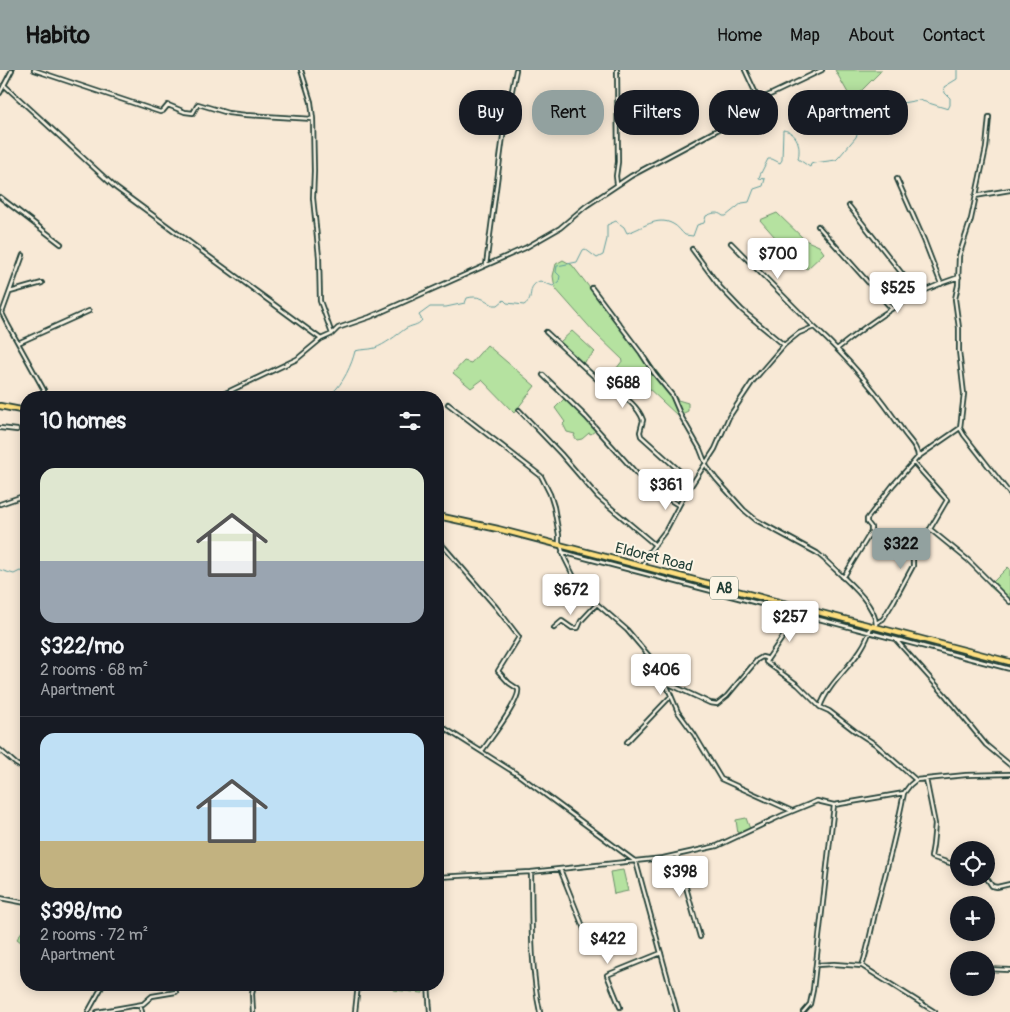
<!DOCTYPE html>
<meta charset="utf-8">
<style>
body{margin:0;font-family:Pangolin,sans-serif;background:#20242c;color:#f1f3f6;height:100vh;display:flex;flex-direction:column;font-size:19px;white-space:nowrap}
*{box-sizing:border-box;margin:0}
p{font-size:16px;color:#9ea1a6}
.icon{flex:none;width:28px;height:28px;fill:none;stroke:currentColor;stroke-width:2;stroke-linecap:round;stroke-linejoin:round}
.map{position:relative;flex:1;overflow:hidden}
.panel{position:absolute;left:20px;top:321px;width:424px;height:600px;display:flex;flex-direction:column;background:#171b24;border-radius:20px;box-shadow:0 2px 12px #0003}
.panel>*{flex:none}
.hud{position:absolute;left:459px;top:20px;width:475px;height:45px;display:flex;gap:10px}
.fabs{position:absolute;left:950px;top:771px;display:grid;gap:10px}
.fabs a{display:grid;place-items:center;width:45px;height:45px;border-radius:50%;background:#171b24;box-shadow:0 2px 12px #0003;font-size:25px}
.price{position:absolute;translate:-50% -42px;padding:0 11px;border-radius:5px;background:#fff;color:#222;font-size:16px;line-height:32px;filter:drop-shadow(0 1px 2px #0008)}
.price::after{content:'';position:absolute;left:50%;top:30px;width:15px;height:11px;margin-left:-8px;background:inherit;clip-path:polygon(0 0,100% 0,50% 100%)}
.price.on{background:#92a19f;color:#111}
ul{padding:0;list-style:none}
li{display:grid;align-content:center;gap:10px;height:265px;padding:0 20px}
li+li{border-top:1px solid #363941}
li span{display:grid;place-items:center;height:155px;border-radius:15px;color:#555}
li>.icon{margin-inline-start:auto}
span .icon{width:90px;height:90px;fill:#fffc;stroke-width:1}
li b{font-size:21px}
h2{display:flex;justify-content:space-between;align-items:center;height:60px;padding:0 20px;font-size:21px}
.pill{padding:0 18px;border-radius:20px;background:#171b24;box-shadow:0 2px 12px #0003;font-size:18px;line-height:45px}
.pill.on{background:#92a19f;color:#111}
header{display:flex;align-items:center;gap:30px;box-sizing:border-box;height:70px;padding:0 25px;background:#92a19f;color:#111}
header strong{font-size:24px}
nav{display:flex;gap:28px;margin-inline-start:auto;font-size:18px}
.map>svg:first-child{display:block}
.green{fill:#b5e2a0;stroke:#6a906a}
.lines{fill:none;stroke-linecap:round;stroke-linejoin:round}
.stream{stroke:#609e9c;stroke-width:1}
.minor-casing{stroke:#1f3d34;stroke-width:6}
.tertiary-casing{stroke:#1f3d34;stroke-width:6}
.trunk-casing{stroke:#1f3d34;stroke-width:8}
.minor{stroke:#fcf5e5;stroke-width:2.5}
.tertiary{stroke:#fcf5e5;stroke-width:2.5}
.trunk{stroke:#fedf80;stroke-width:4.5}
.labels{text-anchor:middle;stroke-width:4;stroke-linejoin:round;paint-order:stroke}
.shield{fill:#fcf5e5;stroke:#617469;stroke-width:1}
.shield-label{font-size:14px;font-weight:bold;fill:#1f3d34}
.street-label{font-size:15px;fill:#1f3d34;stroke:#fcf5e5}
</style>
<header>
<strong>Habito</strong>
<nav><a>Home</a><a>Map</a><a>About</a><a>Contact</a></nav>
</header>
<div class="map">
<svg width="1010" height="942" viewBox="0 0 1010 942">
<rect width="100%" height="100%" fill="#f8e9d6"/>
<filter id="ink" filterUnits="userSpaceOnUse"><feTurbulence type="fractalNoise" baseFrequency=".02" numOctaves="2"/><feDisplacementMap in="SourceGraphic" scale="10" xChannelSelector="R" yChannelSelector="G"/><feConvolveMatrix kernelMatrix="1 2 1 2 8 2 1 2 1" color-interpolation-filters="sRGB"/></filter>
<g filter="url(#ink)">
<path class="green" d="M835,0H882L852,30Z
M777,143L805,170L819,176L824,183L807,199L796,191L760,150Z
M563,190L572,195L593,222L629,264L678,330L688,333V341L678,346L646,316L636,326L613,303L623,290L594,262L555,218L553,206L556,194Z
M572,261L595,282L582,294L560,272Z
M487,275L535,316L514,343L482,310L471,318L453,303L464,291L471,293Z
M565,328L593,356L595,361L591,364L589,363L582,369L577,370L574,366L575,364L567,362L563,354L565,352L555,338Z
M1008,497L1010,499V534L989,516Z
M746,748L750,759L738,764L736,750Z
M623,800L628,821L614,824L610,802Z
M24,858L26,859V876L17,869Z
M393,915H424L423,923L393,920Z"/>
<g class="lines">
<path class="stream" d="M321,328C325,326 330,326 332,323C343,314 352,294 355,281C362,279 368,280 375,278C384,275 397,265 405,259C411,255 418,256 422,250L419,245L430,237H446L465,233L467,228C478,225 484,229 493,235H498L504,230L507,233L524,235C536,227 525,217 540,211L553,216L559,211L560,206L556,202L557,196L577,192L583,180L585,179L597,188L603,185L607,169V155L616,151L624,157L627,163C641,159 657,145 673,154C678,156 681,162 685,165L693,166L697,155L704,153L706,146C713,143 717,141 723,146H726L742,133L749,132L754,119L763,116L765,109L759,108L760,105L768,89H772L780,93L782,90L783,60C798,62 801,77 798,89L810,97L811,94L814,93L836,90L839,87L856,67L862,49C866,49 872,52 876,51C882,48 887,40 891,35L919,30L948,39L950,35V28L945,23L944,17L957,9V0
M0,500L14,504L20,501L26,503"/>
<defs>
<path id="minor" d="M34,0L160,42L163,41L168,35L185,42L193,43L198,34L228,43L246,45L313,49
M301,0L311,32L313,49L314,101L313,128L319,187L320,231L332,264
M617,0L618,92L616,106L617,114
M745,0L759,30
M4,15L116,118L321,269
M989,47L986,78L971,149L959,186L958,215L955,229L959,258V281L964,324L960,358L964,365L1010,424
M897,109L924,170L941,214
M975,126L1010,120
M0,127L61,174
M849,136L918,224
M818,156L891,238
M731,173L814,257
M692,179L720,217L742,240L784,275
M23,185L2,243L8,255L44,320L39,328
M486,195L503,66L516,0
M592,218L641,283L654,303L672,325L681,346L700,379L707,397L717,410L744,440L756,450L817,483L824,489C840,505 878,534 876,557
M10,222L42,213
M546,262L600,312C604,316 609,318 614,320C625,326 639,338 643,350L640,362L641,366L693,413
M18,273L89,241
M837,279C875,248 912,222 959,207
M543,305L586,347L638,405L655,421L678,435
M215,328L297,289L321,269L332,264L338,258L370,247L525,178L560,158L586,136L631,106L719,59L759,30L822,0
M448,334L541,406L550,424L554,437L559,465V474
M519,340L561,384L598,427L655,475
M0,358L17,360
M914,393L947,430L930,459L968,490L1010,532
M0,434L26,425
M438,470L496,537L519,567L498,601L509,613L518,619C521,630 490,669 482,681
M561,476L565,489L576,511L597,534L627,560L655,593L667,616L678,642L694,664L721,709L792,741
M562,482L1010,599
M643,497L650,481L666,460L683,428L715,379L729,347L753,311L784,275L799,263L814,257C849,289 879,324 905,364C910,371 918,378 918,387
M843,508L871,462V457L867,452V449L893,415L918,387L960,358
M876,553L883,549L894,531L913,496V480L930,459
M871,556C864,589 831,606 820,637L829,641L855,661L875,674L916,710
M554,558L562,551L572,558H578L581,551L597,534
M896,570L946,626L986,675L1010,695
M767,590L789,558L795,543
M667,613L710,633L717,634L727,626L757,590L762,587L766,588V592L798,615L820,637
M438,654L520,706L636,792L677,942
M627,672L671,626
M0,680L16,694L26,700
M926,709L935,754L933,775L931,787L959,796
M834,735L904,723L910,715L916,710L966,705L1010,704
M677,785L700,867
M560,799L588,869
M531,802C532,850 530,896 540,942
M438,807L531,802L663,788L717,776L783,745L817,731L834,735L813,920L810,934L803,942
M986,807L992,816L997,817L1010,814
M0,828L26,833
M816,895L834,894L862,896L935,942
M862,896C868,879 871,861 875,843C886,803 896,764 904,723
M956,896H959
M986,899L1010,900
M428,915L430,942
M140,935L142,942
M620,937L607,905L661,883
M88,942L103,915
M97,942L143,934L152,926L176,922
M253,942L252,924L254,915
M355,942L358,915"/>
<path id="tertiary" d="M0,23L12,0"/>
<path id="trunk" d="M0,336L26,341
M438,446L498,459L1010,592"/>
</defs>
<use href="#minor" class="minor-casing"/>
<use href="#tertiary" class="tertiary-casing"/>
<use href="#trunk" class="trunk-casing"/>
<use href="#minor" class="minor"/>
<use href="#tertiary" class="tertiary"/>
<use href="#trunk" class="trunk"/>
</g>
</g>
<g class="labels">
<rect class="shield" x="710" y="506.5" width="28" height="23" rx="4"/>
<g class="shield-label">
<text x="724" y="523">A8</text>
</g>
<g class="street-label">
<text transform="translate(654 487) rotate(14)" y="5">Eldoret Road</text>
</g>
</g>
</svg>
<div class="fabs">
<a><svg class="icon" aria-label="locate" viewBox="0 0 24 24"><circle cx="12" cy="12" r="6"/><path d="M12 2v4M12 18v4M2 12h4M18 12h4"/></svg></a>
<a>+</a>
<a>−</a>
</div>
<b class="price" style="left:778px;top:210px">$700</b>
<b class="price" style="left:898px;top:244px">$525</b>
<b class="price" style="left:623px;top:339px">$688</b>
<b class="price" style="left:666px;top:441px">$361</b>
<b class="price on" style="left:901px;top:500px">$322</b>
<b class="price" style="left:571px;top:546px">$672</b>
<b class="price" style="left:790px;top:573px">$257</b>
<b class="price" style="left:661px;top:626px">$406</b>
<b class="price" style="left:680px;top:828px">$398</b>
<b class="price" style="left:608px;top:895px">$422</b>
<div class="hud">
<a class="pill">Buy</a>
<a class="pill on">Rent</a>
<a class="pill">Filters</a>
<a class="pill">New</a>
<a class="pill">Apartment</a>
</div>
<section class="panel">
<h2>10 homes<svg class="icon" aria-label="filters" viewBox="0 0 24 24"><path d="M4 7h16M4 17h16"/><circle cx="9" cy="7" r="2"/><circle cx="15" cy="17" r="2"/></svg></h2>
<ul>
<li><span style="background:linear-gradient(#dfe7d0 60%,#9aa5b1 0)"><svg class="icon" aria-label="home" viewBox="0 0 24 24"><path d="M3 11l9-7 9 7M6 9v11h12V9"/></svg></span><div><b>$322/mo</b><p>2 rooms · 68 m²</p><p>Apartment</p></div></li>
<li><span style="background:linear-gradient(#bfe0f5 70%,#c2b280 0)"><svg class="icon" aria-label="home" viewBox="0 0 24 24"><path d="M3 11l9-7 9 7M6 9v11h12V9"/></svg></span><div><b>$398/mo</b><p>2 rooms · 72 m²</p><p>Apartment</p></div></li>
</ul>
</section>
</div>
